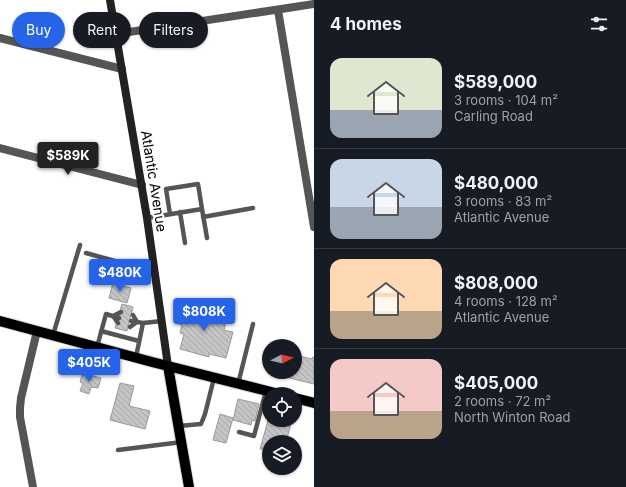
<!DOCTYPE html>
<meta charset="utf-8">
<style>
body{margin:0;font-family:Inter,sans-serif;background:#20242c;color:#f1f3f6;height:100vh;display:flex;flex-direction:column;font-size:15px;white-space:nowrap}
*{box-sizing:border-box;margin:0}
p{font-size:13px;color:#9ea1a6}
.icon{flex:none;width:22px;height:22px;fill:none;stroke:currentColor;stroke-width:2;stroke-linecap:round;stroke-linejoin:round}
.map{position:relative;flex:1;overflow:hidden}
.details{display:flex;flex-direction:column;background:#171b24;width:312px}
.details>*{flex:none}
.banner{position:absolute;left:12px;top:12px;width:242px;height:36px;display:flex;gap:8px}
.needle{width:26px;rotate:83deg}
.fabs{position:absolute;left:262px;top:339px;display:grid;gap:8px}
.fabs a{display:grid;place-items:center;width:40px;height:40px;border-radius:50%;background:#171b24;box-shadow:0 1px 3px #0004;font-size:20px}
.price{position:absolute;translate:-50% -34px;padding:0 9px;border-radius:4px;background:#2563eb;color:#fff;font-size:13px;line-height:26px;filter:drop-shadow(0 1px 2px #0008)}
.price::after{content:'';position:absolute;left:50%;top:24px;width:12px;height:9px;margin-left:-6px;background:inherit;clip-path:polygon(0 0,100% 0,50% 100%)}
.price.selected{background:#222;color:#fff}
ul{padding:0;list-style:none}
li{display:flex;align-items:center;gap:12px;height:100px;padding:0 16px}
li+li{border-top:1px solid #363941}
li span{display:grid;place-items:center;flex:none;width:112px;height:80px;border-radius:12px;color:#555}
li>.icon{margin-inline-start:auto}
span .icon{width:48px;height:48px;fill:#fffc;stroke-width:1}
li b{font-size:17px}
h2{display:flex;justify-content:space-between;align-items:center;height:48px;padding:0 16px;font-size:17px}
.tag{padding:0 14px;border-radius:18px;background:#171b24;box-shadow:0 1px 3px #0004;font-size:14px;line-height:36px}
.tag.selected{background:#2563eb;color:#fff}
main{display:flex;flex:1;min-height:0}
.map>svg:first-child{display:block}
.building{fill:url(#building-back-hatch);stroke:#999}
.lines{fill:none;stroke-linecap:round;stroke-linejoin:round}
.primary-casing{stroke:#dbdbdb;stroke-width:12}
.lane{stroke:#555;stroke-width:4.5}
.street{stroke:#555;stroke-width:8}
.secondary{stroke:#222;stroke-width:8}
.primary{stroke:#000;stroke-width:10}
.labels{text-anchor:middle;stroke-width:4;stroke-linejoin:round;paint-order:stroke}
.street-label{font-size:14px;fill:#000;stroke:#fff}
</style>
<main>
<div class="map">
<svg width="314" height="487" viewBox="0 0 314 487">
<defs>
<pattern id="building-back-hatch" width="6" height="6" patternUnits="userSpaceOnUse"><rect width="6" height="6" fill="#c4c4c4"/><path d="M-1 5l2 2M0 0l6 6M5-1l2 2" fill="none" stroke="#a7a7a7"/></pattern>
</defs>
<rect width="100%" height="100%" fill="#fff"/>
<path class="building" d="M113,283L131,288L127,303L109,298Z
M122,304L133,307L127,331L115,328Z
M180,304L227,317L224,330L233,332L226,358L209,354V357L180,349L184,334L180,333L182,325L179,324L180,317L177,316Z
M299,356L312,359L313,357H314V384L289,378L290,372H295V363H297Z
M86,374L101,378L98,388L91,387L89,394L80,391L83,383L80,382L82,375L86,376Z
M120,383L134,386L129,406L150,411L145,429L110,420Z
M238,399L259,404L255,421L252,420L251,425L233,420Z
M220,414L233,418L226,443L213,440Z
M269,417V420H292L286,442H269V451L260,449Z"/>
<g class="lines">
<defs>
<path id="primary" d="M0,321L152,362L279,394
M168,366L189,487
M295,398L314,403"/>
</defs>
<use href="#primary" class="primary-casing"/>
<path class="lane" d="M180,212L185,243
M170,214L166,189L198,184L202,209
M203,217L253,208
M147,218L202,209L207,238
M86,253L155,272
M131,321L143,323L162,321
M118,323L113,316L121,312
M130,327L137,322L133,315
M101,331L139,341
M53,335L80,245
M97,347L106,314L119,318
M136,357L143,323
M238,384L253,324
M179,426L201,424L205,414L214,378
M239,432L254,436L266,391
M118,450L182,442"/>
<path class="street" d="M278,10L314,227
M116,34L314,4
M0,38L122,69
M0,148L142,185
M33,487L20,417V408L21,398L37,331"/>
<path class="secondary" d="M110,0L147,218L168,366"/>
<use href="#primary" class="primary"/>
</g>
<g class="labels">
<g class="street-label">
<text transform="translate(154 181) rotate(81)" y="5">Atlantic Avenue</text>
</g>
</g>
</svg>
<div class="fabs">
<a><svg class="needle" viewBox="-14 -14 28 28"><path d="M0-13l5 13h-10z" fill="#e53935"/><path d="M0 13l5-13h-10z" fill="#9ea1a6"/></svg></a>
<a><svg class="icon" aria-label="locate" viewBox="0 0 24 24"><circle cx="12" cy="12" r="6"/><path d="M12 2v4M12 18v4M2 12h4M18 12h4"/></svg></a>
<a><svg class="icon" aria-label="layers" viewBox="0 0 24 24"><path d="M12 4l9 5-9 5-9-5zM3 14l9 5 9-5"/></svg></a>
</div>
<b class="price selected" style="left:68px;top:176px">$589K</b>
<b class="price" style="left:120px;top:293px">$480K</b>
<b class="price" style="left:204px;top:332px">$808K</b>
<b class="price" style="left:89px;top:383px">$405K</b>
<div class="banner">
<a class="tag selected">Buy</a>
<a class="tag">Rent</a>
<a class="tag">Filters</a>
</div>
</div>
<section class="details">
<h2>4 homes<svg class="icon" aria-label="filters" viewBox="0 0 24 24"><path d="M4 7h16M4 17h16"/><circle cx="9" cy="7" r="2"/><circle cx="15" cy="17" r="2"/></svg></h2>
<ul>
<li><span style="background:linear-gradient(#dfe7d0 65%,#9aa5b1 0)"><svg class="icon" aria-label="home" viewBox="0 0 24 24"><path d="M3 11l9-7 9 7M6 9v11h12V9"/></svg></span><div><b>$589,000</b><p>3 rooms · 104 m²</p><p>Carling Road</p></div></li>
<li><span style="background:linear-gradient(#c9d6e8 60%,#9aa5b1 0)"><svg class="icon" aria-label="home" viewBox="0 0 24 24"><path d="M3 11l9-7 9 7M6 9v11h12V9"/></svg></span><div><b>$480,000</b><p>3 rooms · 83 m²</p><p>Atlantic Avenue</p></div></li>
<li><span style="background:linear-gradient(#ffd9b3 65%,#b9a48a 0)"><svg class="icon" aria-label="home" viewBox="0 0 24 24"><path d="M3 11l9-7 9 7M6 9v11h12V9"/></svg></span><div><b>$808,000</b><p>4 rooms · 128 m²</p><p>Atlantic Avenue</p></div></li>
<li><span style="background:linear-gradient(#f6c9c9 65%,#b9a48a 0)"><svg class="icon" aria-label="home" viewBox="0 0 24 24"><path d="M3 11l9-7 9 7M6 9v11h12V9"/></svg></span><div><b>$405,000</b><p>2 rooms · 72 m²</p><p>North Winton Road</p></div></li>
</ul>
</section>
</main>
